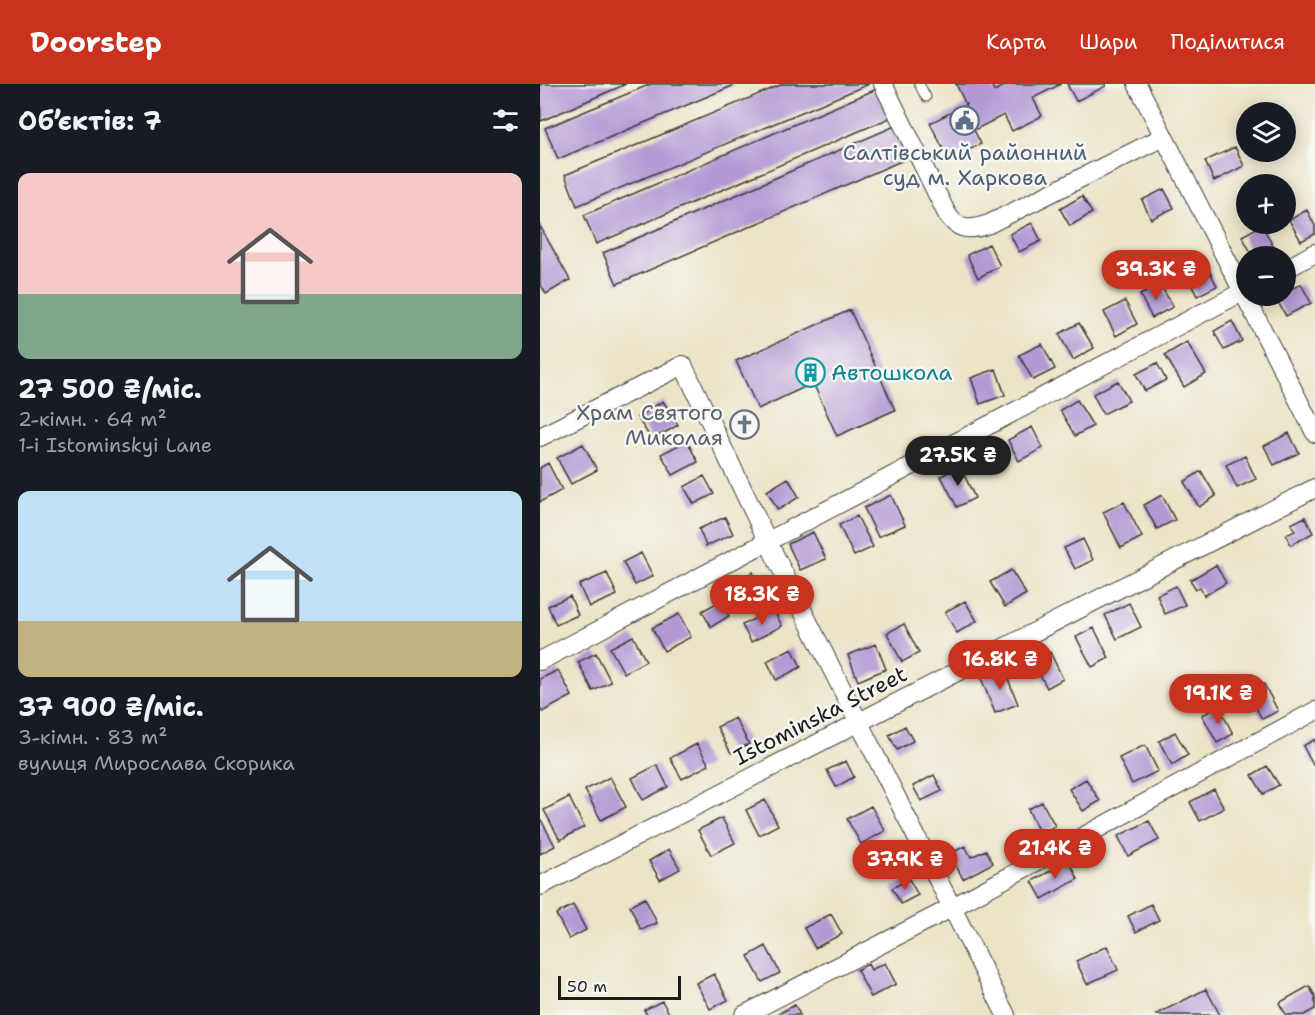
<!DOCTYPE html>
<html lang="uk">
<meta charset="utf-8">
<style>
body{margin:0;font-family:"Shantell Sans",sans-serif;background:#242831;color:#f1f3f6;height:100vh;display:flex;flex-direction:column;font-size:22px;white-space:nowrap}
*{box-sizing:border-box;margin:0}
p{font-size:20px;color:#9ea1a6}
.icon{flex:none;width:33px;height:33px;fill:none;stroke:currentColor;stroke-width:2;stroke-linecap:round;stroke-linejoin:round}
.map{position:relative;flex:1;overflow:hidden}
.sheet{display:flex;flex-direction:column;background:#171b24;width:540px}
.sheet>*{flex:none}
.controls{position:absolute;left:696px;top:18px;display:grid;gap:12px}
.controls a{display:grid;place-items:center;width:60px;height:60px;border-radius:50%;background:#171b24;box-shadow:0 3px 15px #0003;font-size:30px}
.scale{position:absolute;left:18px;bottom:15px;width:123px;box-sizing:border-box;padding-left:6px;border:3px solid #1c1c1c;border-top:0;font-size:16px;line-height:21px;white-space:nowrap;color:#1c1c1c;-webkit-text-stroke:4px #f6f6f2;paint-order:stroke}
.price{position:absolute;translate:-50% -51px;padding:0 14px;border-radius:21px;background:#c8321e;color:#fff;font-size:20px;line-height:39px;filter:drop-shadow(0 2px 3px #0008)}
.price::after{content:'';position:absolute;left:50%;top:36px;width:18px;height:14px;margin-left:-9px;background:inherit;clip-path:polygon(0 0,100% 0,50% 100%)}
.price.selected{background:#222;color:#fff}
ul{padding:0;list-style:none}
li{display:grid;align-content:center;gap:12px;height:318px;padding:0 18px}
li span{display:grid;place-items:center;height:186px;border-radius:12px;color:#555}
li>.icon{margin-inline-start:auto}
span .icon{width:108px;height:108px;fill:#fffc;stroke-width:1}
li b{font-size:26px}
h2{display:flex;justify-content:space-between;align-items:center;height:72px;padding:0 18px;font-size:26px}
header{display:flex;align-items:center;gap:36px;box-sizing:border-box;height:84px;padding:0 30px;background:#c8321e;color:#fff}
header strong{font-size:28px}
nav{display:flex;gap:33px;margin-inline-start:auto;font-size:21px}
main{display:flex;flex:1;min-height:0}
.map>svg:first-child{display:block}
.building{fill:#b398d4}
.lines{fill:none;stroke-linecap:round;stroke-linejoin:round}
.lane-casing{stroke:#3b3a36;stroke-width:11}
.street-casing{stroke:#3b3a36;stroke-width:20}
.lane{stroke:#fff;stroke-width:9}
.street{stroke:#fff;stroke-width:18}
.labels{text-anchor:middle;stroke-width:5;stroke-linejoin:round;paint-order:stroke}
.service-label{font-size:22px;fill:#4e5e75;stroke:#f6f6f2}
.culture-label{font-size:22px;fill:#0d838f;stroke:#f6f6f2;text-anchor:start}
.worship-label{font-size:22px;fill:#5b616d;stroke:#f6f6f2;text-anchor:end}
.street-label{font-size:22px;fill:#1c1c1c;stroke:#f6f6f2}
</style>
<header>
<strong>Doorstep</strong>
<nav><a>Карта</a><a>Шари</a><a>Поділитися</a></nav>
</header>
<main>
<section class="sheet">
<h2>Об’єктів: 7<svg class="icon" aria-label="filters" viewBox="0 0 24 24"><path d="M4 7h16M4 17h16"/><circle cx="9" cy="7" r="2"/><circle cx="15" cy="17" r="2"/></svg></h2>
<ul>
<li><span style="background:linear-gradient(#f6c9c9 65%,#7fa58c 0)"><svg class="icon" aria-label="home" viewBox="0 0 24 24"><path d="M3 11l9-7 9 7M6 9v11h12V9"/></svg></span><div><b>27 500 ₴/міс.</b><p>2-кімн. · 64 m²</p><p>1-i Istominskyi Lane</p></div></li>
<li><span style="background:linear-gradient(#bfe0f5 70%,#c2b280 0)"><svg class="icon" aria-label="home" viewBox="0 0 24 24"><path d="M3 11l9-7 9 7M6 9v11h12V9"/></svg></span><div><b>37 900 ₴/міс.</b><p>3-кімн. · 83 m²</p><p>вулиця Мирослава Скорика</p></div></li>
</ul>
</section>
<div class="map">
<svg width="775" height="931" viewBox="0 0 775 931">
<rect width="100%" height="100%" fill="#f6f6f2"/>
<filter id="ink" filterUnits="userSpaceOnUse"><feTurbulence type="fractalNoise" baseFrequency=".0167" numOctaves="2"/><feDisplacementMap in="SourceGraphic" scale="12" xChannelSelector="R" yChannelSelector="G"/><feConvolveMatrix kernelMatrix="1 2 1 2 8 2 1 2 1" color-interpolation-filters="sRGB"/></filter>
<filter id="wash" filterUnits="userSpaceOnUse"><feTurbulence type="fractalNoise" baseFrequency=".008" numOctaves="4" result="noise"/><feDisplacementMap in="SourceGraphic" scale="24" xChannelSelector="R" yChannelSelector="G"/><feGaussianBlur stdDeviation="1.35" result="paint"/><feColorMatrix in="noise" values="0 0 0 0 0 0 0 0 0 0 0 0 0 0 0 0 0 1.4 0 .05"/><feComposite in="paint" operator="in"/></filter>
<g filter="url(#wash)">
<rect width="100%" height="100%" fill="#ece4c7"/>
<g id="blocks">
<path class="building" d="M0,0H86L1,37Z
M111,0H197L18,75L5,44Z
M243,0H329L37,122L25,91Z
M416,0H451L454,7L468,0H521L493,14L502,32L472,47L464,31L434,46L441,60L409,76L390,39L426,21Z
M527,0H565L566,2L536,17Z
M339,4L352,33L56,160L44,131Z
M355,42L368,74L77,200L63,169Z
M695,63L704,82L674,97L665,77Z
M624,105L634,124L611,135L602,116Z
M542,112L552,129L530,142L520,125Z
M767,126L775,142V150L761,157L749,136Z
M492,139L501,157L479,168L470,150Z
M722,141L736,168L727,172H713L702,152Z
M0,142L30,196L6,210L0,199Z
M449,160L460,182L438,194L427,171Z
M663,174L677,202L657,212L643,184Z
M620,200L633,223L612,234L600,211Z
M761,200L771,219L746,232L735,213L746,212V208Z
M585,217L597,240L576,252L564,228Z
M310,226L355,326L297,352L273,299L218,325L196,277Z
M692,237L702,257L684,266L674,247Z
M539,239L554,264L533,276L519,250Z
M647,258L666,290L644,303L625,271Z
M502,260L515,285L493,296L479,271Z
M617,279L626,296L605,307L596,290Z
M456,285L465,311L440,320L431,294Z
M578,297L589,317L563,330L553,310Z
M537,316L553,342L535,352L520,326Z
M123,317L138,341L112,356L97,333Z
M194 340a10 10 0 1 1 20 0a10 10 0 1 1-20 0Z
M492,343L503,364L479,377L468,356Z
M749,349L759,369L734,381L724,362Z
M147,357L158,378L133,391L121,370Z
M43,360L57,386L31,400L17,374Z
M705,372L716,395L697,404L686,381Z
M8,379L22,406L0,418V384Z
M420,382L435,414L417,423L401,392Z
M661,387L676,412L659,423L644,398Z
M164,392L174,410L154,420L144,403Z
M248,394L259,413L238,426L227,407Z
M351,411L365,441L338,453L324,424Z
M622,411L635,436L617,445L604,421Z
M584,418L602,453L581,464L563,428Z
M317,432L333,463L314,472L299,441Z
M185,433L193,450L166,462L159,445Z
M765,433L773,449L751,461L746,451L755,447L751,440Z
M273,448L286,475L260,486L248,460Z
M543,455L553,476L535,485L524,464Z
M101,469L113,492L95,501L83,478Z
M676,481L686,499L664,512L660,503L656,505L650,496Z
M471,486L486,510L465,523L450,498Z
M213,488L221,506L197,517L189,499Z
M67,489L77,511L49,523L39,501Z
M636,502L645,521L625,530L617,511Z
M30,512L38,531L16,541L8,522Z
M180,517L189,532L171,543L162,527Z
M425,517L437,537L417,549L405,528Z
M589,519L601,543L577,555L565,531Z
M233,525L242,542L211,558L202,541Z
M139,530L151,553L124,567L112,544Z
M364,540L379,569L362,578L347,549Z
M554,544L569,574L552,583L536,553Z
M93,552L106,577L84,589L70,564Z
M336,560L346,585L318,597L308,571Z
M252,564L261,583L236,596L227,577Z
M510,568L523,595L507,604L493,577Z
M56,569L71,598L53,607L38,578Z
M464,585L478,620L455,629L441,594Z
M18,586L32,612L2,628L0,624V595Z
M724,600L738,627L722,635L708,609Z
M679,623L693,650L677,659L662,631Z
M195,634L209,660L191,669L177,643Z
M365,642L373,657L357,666L349,651Z
M635,648L648,671L632,681L619,657Z
M775,655V680L773,681L763,662Z
M157,660L169,681L142,695L130,674Z
M605,661L618,687L592,700L579,674Z
M306,677L314,693L296,703L287,686Z
M117,681L128,703L103,716L92,694Z
M727,682L739,701L723,710L712,691Z
M394,691L402,707L381,717L373,702Z
M70,693L86,723L61,736L45,706Z
M546,695L560,717L543,727L529,705Z
M674,705L684,724L660,737L650,718Z
M29,713L44,743L20,756L4,726Z
M225,716L238,741L219,751L206,726Z
M502,718L515,742L500,750L488,725Z
M331,722L345,747L321,760L307,735Z
M0,734L15,762L0,770Z
M182,734L195,759L171,771L158,746Z
M609,737L619,756L588,772L578,752Z
M425,762L431,773L446,766L453,779L423,795L410,770Z
M129,765L140,785L120,796L109,777Z
M529,777L538,795L502,815L492,797Z
M369,795L378,811L361,820L352,804Z
M105,814L117,839L101,846L90,822Z
M611,820L619,836L596,848L588,832Z
M33,821L46,846L29,855L16,830Z
M291,830L302,850L275,864L264,844Z
M226,862L240,889L222,898L208,872Z
M567,862L578,886L547,900L536,877Z
M345,879L356,900L331,913L317,886L328,880L331,886Z
M174,890L188,916L170,925L156,899Z
M769,902L775,912V925L764,931H746L739,919Z
M666,905L680,931H615Z
M122,917L130,931H107L104,926Z
M255,921L260,931H236Z"/>
</g>
</g>
<g filter="url(#ink)">
<use href="#blocks" fill-opacity="0" stroke="#3b3a36" stroke-width="1.5"/>
<g class="lines">
<defs>
<path id="lane" d="M379,0L386,13"/>
<path id="street" d="M343,0L406,128C417,147 430,147 449,140L623,53
M597,0L775,349
M746,185L775,169
M0,353L143,281L228,458L466,931
M0,577L706,206
M0,802L775,404
M204,931L411,824L775,627"/>
</defs>
<use href="#lane" class="lane-casing"/>
<use href="#street" class="street-casing"/>
<use href="#lane" class="lane"/>
<use href="#street" class="street"/>
</g>
</g>
<defs>
<symbol id="civic-ring" viewBox="-11 -11 22 22"><circle r="9.5" fill="#f6f6f2" stroke="#5c6f8a" stroke-width="1.5"/><path d="M-.6-6.5H3V-4.5H.6V-3L4-1V1h2V6H-6V1h2V-1L-.6-3ZM-1.2 2.5V6h2.4V2.5Z" fill="#5c6f8a"/></symbol>
<symbol id="building-ring" viewBox="-11 -11 22 22"><circle r="9.5" fill="#f6f6f2" stroke="#0f9aa8" stroke-width="1.5"/><path d="M-4-6H4V6H1V3H-1V6H-4ZM-2.5-4.3h1.7v1.8h-1.7ZM.8-4.3h1.7v1.8H.8ZM-2.5-1h1.7V.8h-1.7ZM.8-1h1.7V.8H.8Z" fill="#0f9aa8"/></symbol>
<symbol id="church-ring" viewBox="-11 -11 22 22"><circle r="9.5" fill="#f6f6f2" stroke="#6b7280" stroke-width="1.5"/><path d="M-1.2-6h2.4v3.5h3.3v2.4h-3.3V6h-2.4V-.1h-3.3v-2.4h3.3Z" fill="#6b7280"/></symbol>
</defs>
<g fill-rule="evenodd">
<use href="#civic-ring" x="408" y="20" width="33" height="33"/>
<use href="#building-ring" x="254" y="272" width="33" height="33"/>
<use href="#church-ring" x="188" y="324" width="33" height="33"/>
</g>
<g class="labels">
<g class="service-label">
<text x="425" y="76">Салтівський районний<tspan x="425" dy="25">суд м. Харкова</tspan></text>
</g>
<g class="culture-label">
<text x="291" y="296">Автошкола</text>
</g>
<g class="worship-label">
<text x="183" y="336">Храм Святого<tspan x="183" dy="25">Миколая</tspan></text>
</g>
<g class="street-label">
<text transform="translate(280 631) rotate(-27)" y="8">Istominska Street</text>
</g>
</g>
</svg>
<div class="controls">
<a><svg class="icon" aria-label="layers" viewBox="0 0 24 24"><path d="M12 4l9 5-9 5-9-5zM3 14l9 5 9-5"/></svg></a>
<a>+</a>
<a>−</a>
</div>
<div class="scale">50 m</div>
<b class="price" style="left:616px;top:217px">39.3K ₴</b>
<b class="price selected" style="left:418px;top:403px">27.5K ₴</b>
<b class="price" style="left:222px;top:542px">18.3K ₴</b>
<b class="price" style="left:460px;top:607px">16.8K ₴</b>
<b class="price" style="left:678px;top:641px">19.1K ₴</b>
<b class="price" style="left:515px;top:796px">21.4K ₴</b>
<b class="price" style="left:365px;top:807px">37.9K ₴</b>
</div>
</main>
